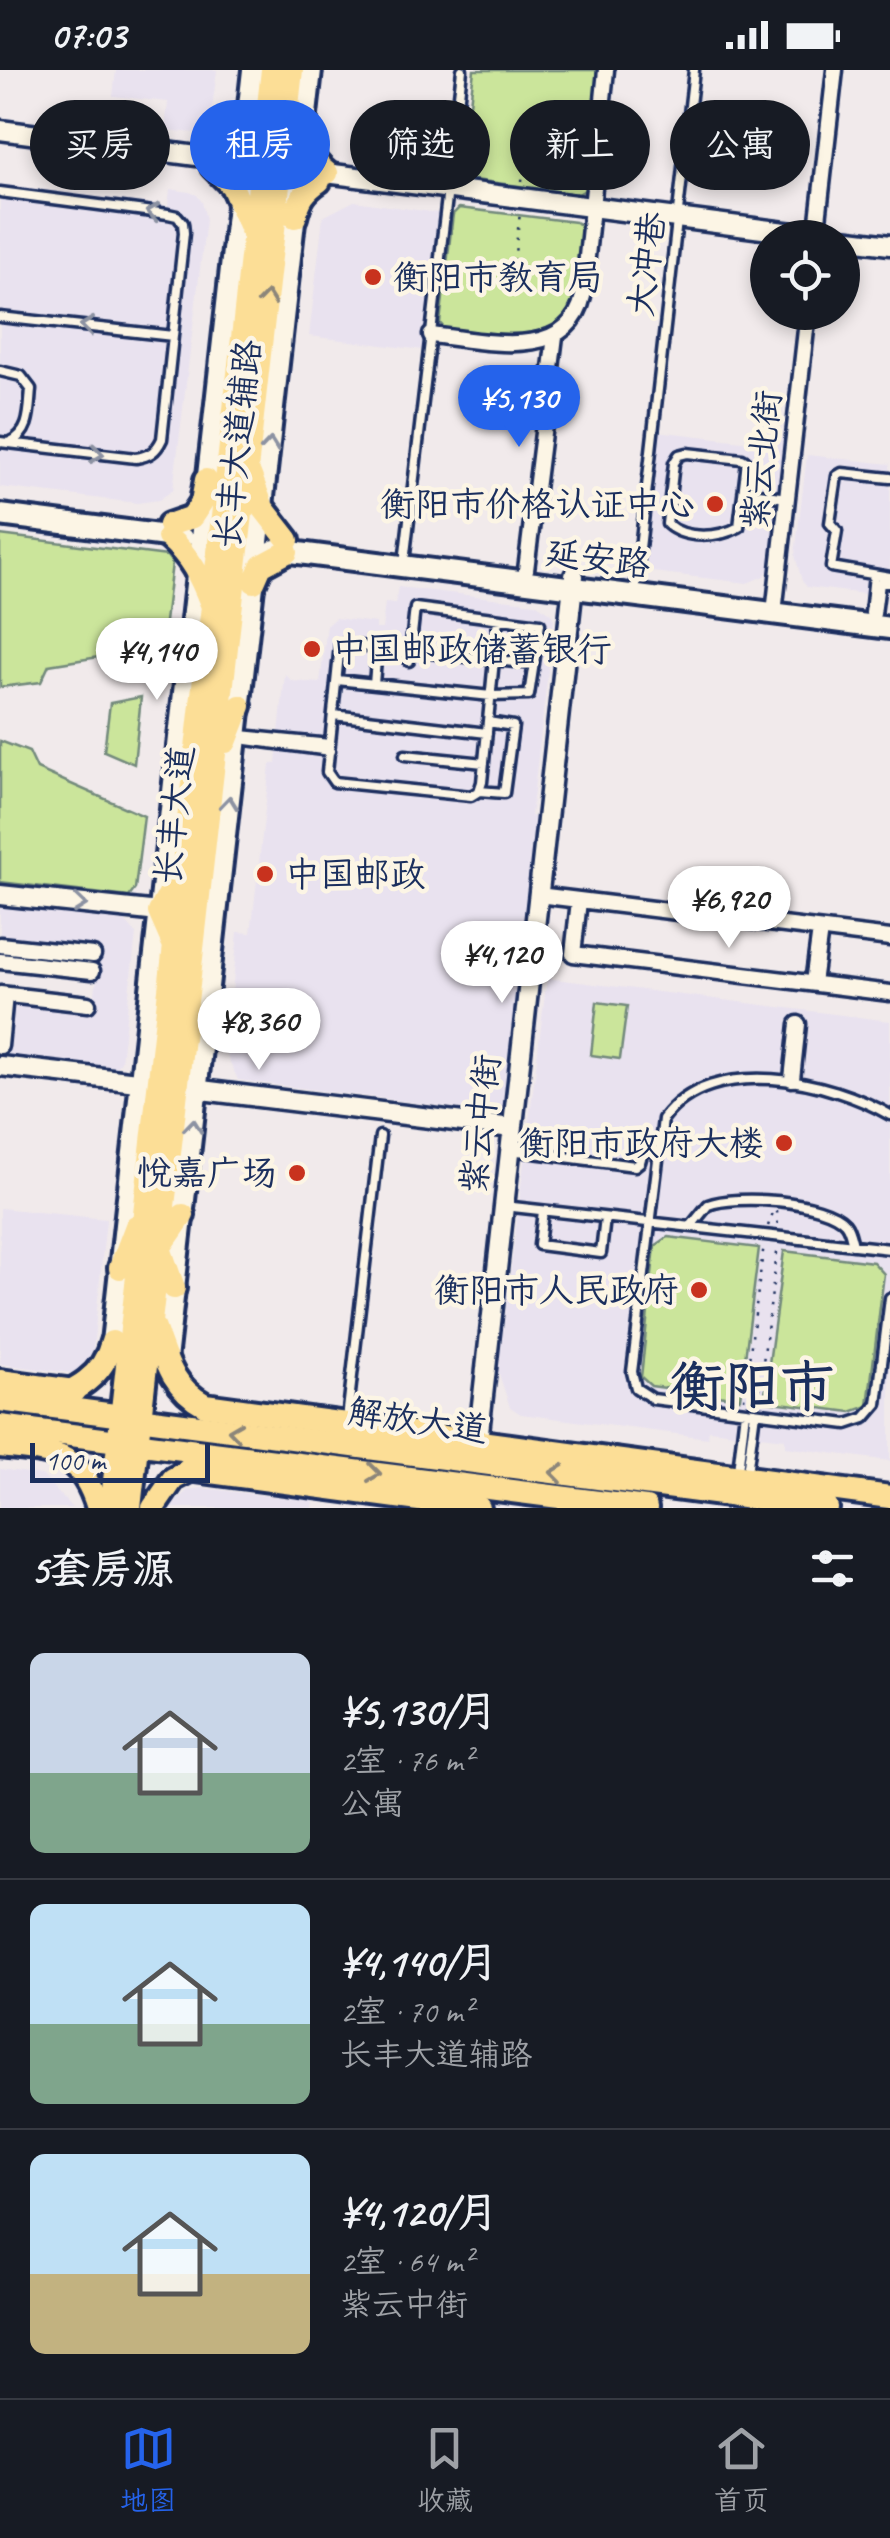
<!DOCTYPE html>
<html lang="zh">
<meta charset="utf-8">
<style>
body{margin:0;font-family:Caveat,"LXGW WenKai TC",sans-serif;background:#242831;color:#f1f3f6;height:100vh;display:flex;flex-direction:column;font-size:38px;white-space:nowrap}
*{box-sizing:border-box;margin:0}
p{font-size:32px;color:#9ea1a6}
.icon{flex:none;width:55px;height:55px;fill:none;stroke:currentColor;stroke-width:2;stroke-linecap:round;stroke-linejoin:round}
.map{position:relative;height:1438px;overflow:hidden}
.panel{display:flex;flex-direction:column;background:#171b24;flex:1}
.panel>*{flex:none}
.hud{position:absolute;left:30px;top:30px;width:830px;height:90px;display:flex;gap:20px}
.fabs{position:absolute;left:750px;top:150px;display:grid;gap:20px}
.fabs a{display:grid;place-items:center;width:110px;height:110px;border-radius:50%;background:#171b24;box-shadow:0 5px 15px #0003;font-size:50px}
.scale{position:absolute;left:30px;bottom:25px;width:180px;box-sizing:border-box;padding-left:10px;border:5px solid #1b2f5e;border-top:0;font-size:28px;line-height:35px;white-space:nowrap;color:#1b2f5e;-webkit-text-stroke:8px #fcf5e5;paint-order:stroke}
.price{position:absolute;translate:-50% -85px;padding:0 22px;border-radius:35px;background:#fff;color:#222;font-size:32px;line-height:65px;filter:drop-shadow(0 2px 5px #0008)}
.price::after{content:'';position:absolute;left:50%;top:60px;width:30px;height:22px;margin-left:-15px;background:inherit;clip-path:polygon(0 0,100% 0,50% 100%)}
.price.current{background:#2563eb;color:#fff}
ul{padding:0;list-style:none}
li{display:flex;align-items:center;gap:30px;height:250px;padding:0 30px}
li+li{border-top:2px solid #363941}
li span{display:grid;place-items:center;flex:none;width:280px;height:200px;border-radius:15px;color:#555}
li>.icon{margin-inline-start:auto}
span .icon{width:120px;height:120px;fill:#fffc;stroke-width:1}
li b{font-size:42px}
h2{display:flex;justify-content:space-between;align-items:center;height:120px;padding:0 30px;font-size:42px}
.chip{padding:0 35px;border-radius:45px;background:#171b24;box-shadow:0 5px 15px #0003;font-size:35px;line-height:90px}
.chip.current{background:#2563eb;color:#fff}
.status{display:flex;justify-content:space-between;align-items:center;height:70px;padding:0 50px;background:#171b24;direction:ltr}
.status svg{height:28px;fill:currentColor}
.menu{display:flex;justify-content:space-around;align-items:center;height:140px;border-top:2px solid #363941;background:#171b24;font-size:28px;color:#9ea1a6}
.menu a{display:grid;justify-items:center;gap:5px}
.menu .current{color:#2563eb}
.map>svg:first-child{display:block}
.built{fill:#e9e2ef}
.green{fill:#cbe59b;stroke:#738a7c;stroke-width:2.5}
.lines{fill:none;stroke-linecap:round;stroke-linejoin:round}
.service-casing{stroke:#1b2f5e;stroke-width:15}
.minor-casing{stroke:#1b2f5e;stroke-width:21}
.tertiary-casing{stroke:#1b2f5e;stroke-width:25}
.secondary-casing{stroke:#1b2f5e;stroke-width:28}
.primary-casing{stroke:#1b2f5e;stroke-width:30}
.trunk-casing{stroke:#1b2f5e;stroke-width:30}
.path{stroke:#1b2f5e;stroke-width:2.5;stroke-dasharray:2.5 8;stroke-linecap:butt}
.service{stroke:#fcf5e5;stroke-width:8}
.minor{stroke:#fcf5e5;stroke-width:14}
.tertiary{stroke:#fcf5e5;stroke-width:18}
.secondary{stroke:#fcf5e5;stroke-width:20}
.primary{stroke:#fcde96;stroke-width:22}
.trunk{stroke:#fcde96;stroke-width:22}
.oneway{stroke:#8c92a2}
.oneway2{stroke:#8c867a}
.poi-dot{fill:#c8321e;stroke:#fcf5e5;stroke-width:4}
.labels{text-anchor:middle;stroke-width:9;stroke-linejoin:round;paint-order:stroke}
.street-label{font-size:35px;fill:#1b2f5e;stroke:#fcf5e5}
.poi-label{font-size:35px;fill:#1b2f5e;stroke:#fcf5e5;text-anchor:end}
.town-label{font-size:55px;font-weight:bold;fill:#1b2f5e;stroke:#fcf5e5}
</style>
<div class="status"><b>07:03</b><svg viewBox="0 0 49 12"><path d="M0 12V9h3v3zM5 12V6h3v6zM10 12V3h3v9zM15 12V0h3v12zM26 1h20v11H26zM47 4h2v5h-2z"/></svg></div>
<div class="map">
<svg width="890" height="1438" viewBox="0 0 890 1438">
<rect width="100%" height="100%" fill="#f1eaeb"/>
<filter id="ink" filterUnits="userSpaceOnUse"><feTurbulence type="fractalNoise" baseFrequency=".01" numOctaves="2"/><feDisplacementMap in="SourceGraphic" scale="20" xChannelSelector="R" yChannelSelector="G"/><feConvolveMatrix kernelMatrix="1 2 1 2 8 2 1 2 1" color-interpolation-filters="sRGB"/></filter>
<g filter="url(#ink)">
<path class="built" d="M116,0H217L209,61L204,64L165,60L168,32L113,26Z
M0,114L168,136L170,119L189,122L197,125L202,132L206,150L173,420L159,430L137,433L0,417Z
M354,131L438,143L423,280L309,266L323,147Z
M657,361L759,373L761,365L786,368L773,495L764,506L747,513L644,501Z
M807,385L890,394V527L807,517L802,511L795,485Z
M398,517L535,533L551,543L554,550L531,746L535,747L504,1039L496,1043L238,1010L226,983L238,862L251,863L270,695L276,693L285,604L292,611L320,613L327,555L335,548L376,553V559H382L385,533L395,534Z
M0,834L122,847L136,864L121,991L116,997L109,1001L4,993L11,929L93,939L99,891L0,880Z
M547,908L890,951V1391L785,1377V1369L709,1360L708,1368L521,1344L510,1337L498,1301Z
M0,1138L106,1149L93,1279L86,1295L79,1300L71,1303L0,1294Z
M0,1399L42,1405L72,1438H0Z
M202,1418L314,1431L313,1438H169L188,1420Z"/>
<path class="green" d="M474,0H599L587,119L578,124L467,109L462,101Z
M459,138L575,152L583,156C580,180 582,211 573,234C556,278 479,262 444,258L440,253L453,144Z
M0,465L167,486L172,493L162,577L49,595L41,612L0,617Z
M141,627L134,694L104,681L110,633Z
M0,671L29,682L37,699L144,746L135,819L129,827L0,812Z
M597,932L627,936L620,989L591,985Z
M668,1167L759,1178L740,1328L651,1316L641,1307L655,1176Z
M784,1181L873,1192L884,1204L868,1336L851,1342L764,1331Z"/>
<g class="lines">
<defs>
<path id="service" d="M0,122L168,144L177,146L183,153L184,163L162,369C156,382 149,386 136,388L0,372
M0,247L173,266
M0,301L21,306L31,319C29,340 31,363 10,372
M687,383L742,389L747,392L739,457C719,468 685,470 667,454L674,393L679,385Z
M890,408L842,403L837,406L830,453L837,461L831,497L890,507
M745,422L787,428
M405,484L462,0
M636,514L694,0
M870,543L874,505
M876,544L880,513H890
M410,581L534,594
M337,610L491,626L529,625L540,554L415,538L409,591
M374,614L377,578L340,574L327,702L334,712L471,726L479,721L482,712L498,549
M333,645L487,663
M241,665L330,674
M240,669L330,681
M405,685L484,693
M479,721L504,723L513,656L488,652
M890,1045C830,1010 712,983 663,1049L632,1302L636,1318L653,1329L847,1354L865,1348L877,1334L890,1228
M510,1080L635,1096L640,1092L643,1081H659
M504,1136L890,1179
M543,1141L539,1175L601,1183L605,1148
M690,1157L708,1135C735,1124 825,1130 845,1153C850,1159 851,1168 853,1175
M347,1349L380,1066
M738,1401L745,1341
M747,1403L755,1342"/>
<path id="minor" d="M816,168L835,0
M431,265C481,270 568,294 583,226L606,0
M526,500L555,266
M774,543L808,242
M538,825L890,868
M579,831L573,884L890,923
M0,875L93,885
M0,891L92,901
M813,913L820,860
M0,924L88,934
M0,976L5,925
M792,1009L798,954"/>
<path id="tertiary" d="M0,60L227,90
M318,102L833,168
M842,169L890,175
M0,825L159,842
M0,996L154,1014
M185,1018L512,1058
M478,1371L574,506"/>
<path id="secondary" d="M0,445L182,468
M275,480L890,558
M112,1272L253,0
M166,1290L311,0"/>
<path id="primary" d="M291,37C300,63 305,86 327,103
M218,88L239,75L247,54
M213,97L232,116L252,162
M295,147C299,130 304,121 319,111
M250,404L263,438L288,470
M169,455L192,447L202,432L206,410
M168,467C191,487 200,506 211,534
M254,512L261,496L287,482
M226,672L240,636
M173,874L159,842L177,809
M120,1198L136,1156
M174,1218L160,1178L183,1145
M155,1259C166,1291 173,1318 205,1335L890,1427
M0,1311L74,1321
M0,1376C52,1382 81,1380 98,1438
M188,1399L479,1438
M111,1438L272,0
M130,1438L292,0"/>
<path id="trunk" d="M0,1330L827,1438
M41,1335C73,1321 103,1309 112,1272
M0,1356L646,1438
M478,1371L507,1395
M747,1408L775,1432
M153,1438L173,1409L221,1384"/>
</defs>
<use href="#service" class="service-casing"/>
<use href="#minor" class="minor-casing"/>
<use href="#tertiary" class="tertiary-casing"/>
<use href="#secondary" class="secondary-casing"/>
<use href="#primary" class="primary-casing"/>
<use href="#trunk" class="trunk-casing"/>
<path class="path" d="M522,111L529,48
M514,191L520,143
M777,1141L778,1158
M768,1156L774,1140
M744,1329L764,1174
M758,1331L778,1175"/>
<use href="#service" class="service"/>
<use href="#minor" class="minor"/>
<use href="#tertiary" class="tertiary"/>
<use href="#secondary" class="secondary"/>
<use href="#primary" class="primary"/>
<use href="#trunk" class="trunk"/>
</g>
<defs><path id="oneway-chevron" d="M-2-3.5L2.5 0L-2 3.5" fill="none" stroke-width="1.6" stroke-linecap="round" stroke-linejoin="round" transform="scale(2.5)"/></defs>
<g class="oneway">
<use href="#oneway-chevron" transform="translate(153 142) rotate(-172)"/>
<use href="#oneway-chevron" transform="translate(87 256) rotate(-173)"/>
<use href="#oneway-chevron" transform="translate(270 375) rotate(-84)"/>
<use href="#oneway-chevron" transform="translate(97 384) rotate(7)"/>
<use href="#oneway-chevron" transform="translate(229 733) rotate(-84)"/>
<use href="#oneway-chevron" transform="translate(80 834) rotate(6)"/>
<use href="#oneway-chevron" transform="translate(193 1056) rotate(-84)"/>
</g>
<g class="oneway2">
<use href="#oneway-chevron" transform="translate(267 228) rotate(-84)"/>
<use href="#oneway-chevron" transform="translate(235 1361) rotate(-172)"/>
<use href="#oneway-chevron" transform="translate(374 1403) rotate(7)"/>
<use href="#oneway-chevron" transform="translate(557 1403) rotate(-173)"/>
</g>
</g>
<g class="poi-dot">
<circle cx="373" cy="207" r="10"/>
<circle cx="715" cy="434" r="10"/>
<circle cx="312" cy="579" r="10"/>
<circle cx="265" cy="804" r="10"/>
<circle cx="784" cy="1073" r="10"/>
<circle cx="297" cy="1103" r="10"/>
<circle cx="699" cy="1220" r="10"/>
</g>
<g class="labels">
<g class="street-label">
<text transform="translate(646 194) rotate(-83)" y="12">大冲巷</text>
<text transform="translate(237 374) rotate(-84)" y="12">长丰大道辅路</text>
<text transform="translate(761 390) rotate(-84)" y="12">紫云北街</text>
<text transform="translate(598 488) rotate(7)" y="12">延安路</text>
<text transform="translate(174 745) rotate(-84)" y="12">长丰大道</text>
<text transform="translate(480 1054) rotate(-84)" y="12">紫云中街</text>
<text transform="translate(418 1350) rotate(8)" y="12">解放大道</text>
</g>
<g class="poi-label">
<text x="393" y="219" text-anchor="start">衡阳市教育局</text>
<text x="695" y="446">衡阳市价格认证中心</text>
<text x="332" y="591" text-anchor="start">中国邮政储蓄银行</text>
<text x="285" y="816" text-anchor="start">中国邮政</text>
<text x="764" y="1085">衡阳市政府大楼</text>
<text x="277" y="1115">悦嘉广场</text>
<text x="679" y="1232">衡阳市人民政府</text>
</g>
<g class="town-label">
<text x="752" y="1335">衡阳市</text>
</g>
</g>
</svg>
<div class="fabs">
<a><svg class="icon" aria-label="locate" viewBox="0 0 24 24"><circle cx="12" cy="12" r="6"/><path d="M12 2v4M12 18v4M2 12h4M18 12h4"/></svg></a>
</div>
<div class="scale">100 m</div>
<b class="price current" style="left:519px;top:380px">¥5,130</b>
<b class="price" style="left:157px;top:633px">¥4,140</b>
<b class="price" style="left:729px;top:881px">¥6,920</b>
<b class="price" style="left:502px;top:936px">¥4,120</b>
<b class="price" style="left:259px;top:1003px">¥8,360</b>
<div class="hud">
<a class="chip">买房</a>
<a class="chip current">租房</a>
<a class="chip">筛选</a>
<a class="chip">新上</a>
<a class="chip">公寓</a>
</div>
</div>
<section class="panel">
<h2>5套房源<svg class="icon" aria-label="filters" viewBox="0 0 24 24"><path d="M4 7h16M4 17h16"/><circle cx="9" cy="7" r="2"/><circle cx="15" cy="17" r="2"/></svg></h2>
<ul>
<li><span style="background:linear-gradient(#c9d6e8 60%,#7fa58c 0)"><svg class="icon" aria-label="home" viewBox="0 0 24 24"><path d="M3 11l9-7 9 7M6 9v11h12V9"/></svg></span><div><b>¥5,130/月</b><p>2室 · 76 m²</p><p>公寓</p></div></li>
<li><span style="background:linear-gradient(#bfe0f5 60%,#7fa58c 0)"><svg class="icon" aria-label="home" viewBox="0 0 24 24"><path d="M3 11l9-7 9 7M6 9v11h12V9"/></svg></span><div><b>¥4,140/月</b><p>2室 · 70 m²</p><p>长丰大道辅路</p></div></li>
<li><span style="background:linear-gradient(#bfe0f5 60%,#c2b280 0)"><svg class="icon" aria-label="home" viewBox="0 0 24 24"><path d="M3 11l9-7 9 7M6 9v11h12V9"/></svg></span><div><b>¥4,120/月</b><p>2室 · 64 m²</p><p>紫云中街</p></div></li>
</ul>
</section>
<nav class="menu">
<a class="current"><svg class="icon" aria-label="map" viewBox="0 0 24 24"><path d="M3 6l6-2 6 2 6-2v14l-6 2-6-2-6 2zM9 4v14M15 6v14"/></svg>地图</a>
<a><svg class="icon" aria-label="saved" viewBox="0 0 24 24"><path d="M7 4h10v16l-5-4-5 4z"/></svg>收藏</a>
<a><svg class="icon" aria-label="home" viewBox="0 0 24 24"><path d="M3 11l9-7 9 7M6 9v11h12V9"/></svg>首页</a>
</nav>
